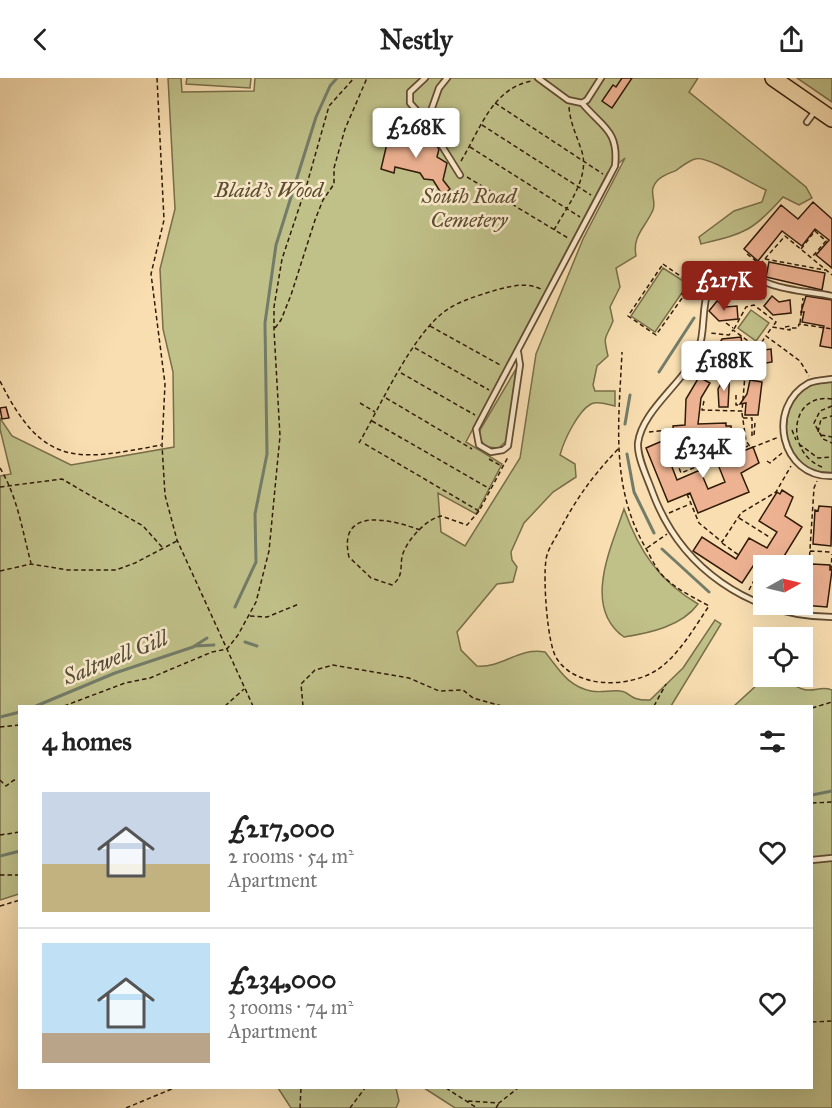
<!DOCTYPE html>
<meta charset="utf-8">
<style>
body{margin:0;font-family:"IM FELL Great Primer",serif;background:#f6f6f6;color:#222;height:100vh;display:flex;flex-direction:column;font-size:22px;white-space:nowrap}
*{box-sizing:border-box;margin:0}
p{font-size:20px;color:#767676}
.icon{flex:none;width:33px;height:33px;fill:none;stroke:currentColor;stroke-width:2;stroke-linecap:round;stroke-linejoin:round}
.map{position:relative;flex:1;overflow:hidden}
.panel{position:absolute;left:18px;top:627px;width:795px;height:384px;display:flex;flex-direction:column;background:#fff;border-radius:0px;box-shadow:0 6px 24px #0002}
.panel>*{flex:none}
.needle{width:39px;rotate:82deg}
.tools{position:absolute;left:753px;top:477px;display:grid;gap:12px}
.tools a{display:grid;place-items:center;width:60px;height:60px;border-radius:0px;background:#fff;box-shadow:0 6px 24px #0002;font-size:30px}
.price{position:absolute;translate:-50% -51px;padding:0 14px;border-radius:6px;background:#fff;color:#222;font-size:20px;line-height:39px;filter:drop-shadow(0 2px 3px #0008)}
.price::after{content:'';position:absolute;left:50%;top:36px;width:18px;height:14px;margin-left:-9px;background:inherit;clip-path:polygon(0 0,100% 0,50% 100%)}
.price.on{background:#8f2418;color:#fff}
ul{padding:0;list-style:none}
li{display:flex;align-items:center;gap:18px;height:150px;padding:0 24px}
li+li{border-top:2px solid #e0e0e0}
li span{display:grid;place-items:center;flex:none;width:168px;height:120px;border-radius:0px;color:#555}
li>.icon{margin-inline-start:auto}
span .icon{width:72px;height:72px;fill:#fffc;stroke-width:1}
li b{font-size:26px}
h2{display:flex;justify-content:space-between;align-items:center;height:72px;padding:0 24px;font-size:26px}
header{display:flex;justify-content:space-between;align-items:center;height:78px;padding:0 24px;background:#fff;font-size:27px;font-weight:800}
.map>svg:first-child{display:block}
.green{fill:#c0c089;stroke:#786e49;stroke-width:1.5;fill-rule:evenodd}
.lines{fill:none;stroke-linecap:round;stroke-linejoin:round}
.stream{stroke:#737c68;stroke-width:3}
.building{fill:#edb292;stroke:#311b09;stroke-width:1.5}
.service-casing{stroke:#634c33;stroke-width:8}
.primary-casing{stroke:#311b09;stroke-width:18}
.path{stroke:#311b09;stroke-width:1.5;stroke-dasharray:4.5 3;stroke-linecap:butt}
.service{stroke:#faeacc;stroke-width:4.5}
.primary{stroke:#f8deb1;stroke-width:15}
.labels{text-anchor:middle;stroke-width:5;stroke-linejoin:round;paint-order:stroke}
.park-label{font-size:21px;font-style:italic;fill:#5c4d2f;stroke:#faeacc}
.water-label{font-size:22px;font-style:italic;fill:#524c38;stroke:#faeacc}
</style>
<header><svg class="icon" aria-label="back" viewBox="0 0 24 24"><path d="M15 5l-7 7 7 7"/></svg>Nestly<svg class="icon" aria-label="share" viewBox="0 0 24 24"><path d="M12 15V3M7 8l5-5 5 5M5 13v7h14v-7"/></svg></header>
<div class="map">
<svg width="832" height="1030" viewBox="0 0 832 1030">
<rect width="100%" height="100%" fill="#f8deb1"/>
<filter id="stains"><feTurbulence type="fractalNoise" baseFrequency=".00333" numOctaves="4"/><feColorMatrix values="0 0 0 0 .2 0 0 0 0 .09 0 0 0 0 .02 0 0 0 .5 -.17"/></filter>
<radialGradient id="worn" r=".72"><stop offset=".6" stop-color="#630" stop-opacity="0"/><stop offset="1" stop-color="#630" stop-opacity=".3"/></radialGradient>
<path class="green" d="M168,0H181L182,14L254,13L255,0H698L689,14L806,109L812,120L799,127L783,119C752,154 745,155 701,166L699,159L734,133L762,124L766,112C751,106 708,77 695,81C688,83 681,89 675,93C667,96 656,100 653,110C651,117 656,124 653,132C645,150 632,158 636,178L616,190L620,209L610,229L613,243C605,263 603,256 608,278L597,288L593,307L595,313H615V328C609,327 598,322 591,326C578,333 564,362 560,377L575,386L576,399L553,414L524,445L511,474L512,482L517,489L513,504L497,506L457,554L461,572L477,588C503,590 519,569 545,574C559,591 567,608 591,613C601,615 610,612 620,613C630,613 628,623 650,622L683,590L715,542L721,546L671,628H20L19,816L0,822V398L11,396L0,351V340L12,358L71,387L174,369L173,294L163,251L160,191L175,131ZM625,80L583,161L536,276L520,380L465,468L441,454L438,415L476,436L502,386L466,364L608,94Z
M187,0H251L250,10L186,6Z
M797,0H832V24Z
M663,190L688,206L655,254L631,238Z
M751,232L769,245L756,263L738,250Z
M516,291L507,362L499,370L486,369L479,360L480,352Z
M832,302V394C772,398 770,305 832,302Z
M624,431C639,473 659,503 698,526C682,548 650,555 624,559C582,529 611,470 624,431Z
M778,601C788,601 796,611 807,612C816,613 822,608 832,612V1030H455L424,1010H812V628H734L757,607Z
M278,1010H396L399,1023L396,1030H291Z"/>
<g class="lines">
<path class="stream" d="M659,294L694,240
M625,346L630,317
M627,376L634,414L654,455
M662,471L709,514
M235,529L256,484L255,436L267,376L265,245L276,167L316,39L330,8L337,0
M245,564L257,568
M195,568L214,567
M36,628L115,595L193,569L207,560
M0,639L20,634
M812,717L832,713
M0,778L20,773"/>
</g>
<path class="building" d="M622,0H632L612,30L602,23L613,7L616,9Z
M418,55L423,64L436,67L439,71L437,79L447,85L443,102L450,111L443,118L433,102L424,101L420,95L395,89L394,95L381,91L389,57L408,61Z
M813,124L832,141V190L816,177L829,162L815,151L802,168L782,153L758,183L744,171L781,127L798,141Z
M769,184L825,195L822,212L766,199Z
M744,203L762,211L764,220L749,221L737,213Z
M772,218L779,224L790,222L791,235L773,237L764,228Z
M806,218L832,222V270L820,268L824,248L802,244L804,234H801Z
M717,223L725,229L737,228L738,241L719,243L709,233Z
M741,259L743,272L732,274L726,282L715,273L722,261Z
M771,271L772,284L761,286L750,301L756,273Z
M730,290L728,329H719L718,311Z
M699,299L710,305L701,320L698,346L726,345V348H731L732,360H727V363L674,366L673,348L685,347L686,321Z
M750,302L762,304L758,337H745L746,325L740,326L747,316Z
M6,329L9,340L2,341L0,330Z
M662,363L677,402L700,392L708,411L725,404L717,384L753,369L759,385L741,395L749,414L698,435L690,415L668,424L646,370Z
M782,412L793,419L785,438L802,449L778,488H759L755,485L742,505L693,473L702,459L736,481L749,460L767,470L777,454L759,443L777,414L780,416Z
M819,428L832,429L831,468L813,466L815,432L818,433Z
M812,486L830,487V492H832L827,529L802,527V510H810Z"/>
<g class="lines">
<defs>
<path id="service" d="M425,0L410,14V25L427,44L460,97
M538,0L568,22L582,25L587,22L601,0
M427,44L439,10L447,0
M807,44L815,33
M832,218C812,214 789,213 770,206C755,201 744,189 727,194C696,204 708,246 699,270C687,303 642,331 638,365C637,379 647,399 652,413C680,490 749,538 832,539
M518,274L520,287L508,368L503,372L491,374L479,367L476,351L615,88C619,52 602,49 582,25
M832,301C825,302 816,302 809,305C765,329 781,400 832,398
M812,782L832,780"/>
<path id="primary" d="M773,0L832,41"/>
</defs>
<use href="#service" class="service-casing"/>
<use href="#primary" class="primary-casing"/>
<path class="path" d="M157,0L164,142L151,196L165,306L162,367L165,417L177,462L253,628
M495,25L603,96
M482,47L591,117
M470,69L580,139
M461,83C480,52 492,10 532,3
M467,99L568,160
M554,152C566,130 590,100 582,74C577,58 570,45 569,29
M801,171L815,153L826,163L812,179
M747,176L760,186
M765,181L825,192
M663,186L692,206L656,257L628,238Z
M755,192L785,158L832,197
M681,216L699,218
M726,245L733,250
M800,245L803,220
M430,248L502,288
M785,249L790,248V252L772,249L766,258L800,283L809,298
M275,250L281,242L291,217L315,142L323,122L334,106V90L345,51L367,0
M792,250H798L799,246L832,251
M734,251L746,229L754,227L776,244L773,248
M756,268H759L766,258
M415,270L489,312
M401,295L475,337
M0,303C43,390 77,383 161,367
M736,317V327H741
M386,320L472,371
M704,323L702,332L742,333L745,297L743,286L755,268L733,252L729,257L710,255
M360,325L375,334
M832,328L820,333L814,345L823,361L832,365
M742,335L746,363L751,370L779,359
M743,340H752V358H754L755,344
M372,343L490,411
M792,352L796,362
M649,354L669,352L671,369L681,395L748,368
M818,354L821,341L832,338
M821,357L832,359
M359,365C381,327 413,254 448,231C462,222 480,217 496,212C512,208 525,204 541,211
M365,366L479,433L508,379
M799,366L818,380L832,379
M672,369L746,363
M618,371C590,401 576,421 557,457C553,464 547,473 546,482C543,500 547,567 557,581C577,611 629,610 657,592C679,577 694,550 709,528C693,519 677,512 663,498C655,490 650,477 644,467C610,406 619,341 622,274
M489,381L503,389
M767,383L770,385L782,375
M822,389C784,374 790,314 832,321
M0,390C18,420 22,452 31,485
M0,409L62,401L143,448L162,469
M687,416L699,445L722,464L741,435L776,414L791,388
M669,435L690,426
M739,440L771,460
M420,452C393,442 337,427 349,479L371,500L392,507C406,497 398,485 404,473C410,459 427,441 441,438L467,447L479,433
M722,465L740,478
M647,470L667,456
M810,473L832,474
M831,492L832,476
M0,493L31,486L68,492H116L135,485L177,463
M802,501L808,502L814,410L817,403
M749,512L759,493L764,496
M250,538L267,539L299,526
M64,628L125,605L150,600L212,574L227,571L238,557L256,524L269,473L280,358L274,252V229L282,181L307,106L329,28L354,0
M225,628L244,611
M303,628L301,606L315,592L333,587L409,600L439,613L463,612L473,620L502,628
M654,628L666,606
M812,630L832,624
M0,649L20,647
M0,702L6,708L14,702L20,703
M812,725L832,724
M0,757L20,754
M0,797H20
M0,828L20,822
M812,944L832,943
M446,1010L477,1030
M468,1023L499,1025L518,1010
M126,1030L174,1010
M300,1030L301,1010
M350,1030L365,1010
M496,1030L499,1025"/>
<use href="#service" class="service"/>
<use href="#primary" class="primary"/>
</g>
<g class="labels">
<g class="park-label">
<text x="269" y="119">Blaid's Wood</text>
<text x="469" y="125">South Road<tspan x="469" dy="24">Cemetery</tspan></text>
</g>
<g class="water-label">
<text transform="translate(115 579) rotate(-22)" y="8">Saltwell Gill</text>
</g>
</g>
<rect width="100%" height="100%" filter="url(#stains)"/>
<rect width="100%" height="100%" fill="url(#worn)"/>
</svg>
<div class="tools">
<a><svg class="needle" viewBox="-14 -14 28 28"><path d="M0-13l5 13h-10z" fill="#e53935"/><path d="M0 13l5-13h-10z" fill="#767676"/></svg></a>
<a><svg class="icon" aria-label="locate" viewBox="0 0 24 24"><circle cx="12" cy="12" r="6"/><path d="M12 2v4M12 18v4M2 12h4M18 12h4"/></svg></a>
</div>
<b class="price" style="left:416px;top:81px">£268K</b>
<b class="price on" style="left:724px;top:234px">£217K</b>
<b class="price" style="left:724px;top:314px">£188K</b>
<b class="price" style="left:703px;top:401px">£234K</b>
<section class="panel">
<h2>4 homes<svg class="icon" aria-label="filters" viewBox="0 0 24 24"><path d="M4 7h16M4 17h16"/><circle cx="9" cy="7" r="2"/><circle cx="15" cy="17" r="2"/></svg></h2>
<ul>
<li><span style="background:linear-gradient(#c9d6e8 60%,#c2b280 0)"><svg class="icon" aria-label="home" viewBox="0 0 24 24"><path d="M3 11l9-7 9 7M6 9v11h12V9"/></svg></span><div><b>£217,000</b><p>2 rooms · 54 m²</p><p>Apartment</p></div><svg class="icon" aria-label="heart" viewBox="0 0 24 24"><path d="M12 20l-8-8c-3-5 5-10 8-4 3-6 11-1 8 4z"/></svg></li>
<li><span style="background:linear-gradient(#bfe0f5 75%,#b9a48a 0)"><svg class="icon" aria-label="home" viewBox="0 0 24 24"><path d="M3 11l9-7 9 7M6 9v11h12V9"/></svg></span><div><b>£234,000</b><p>3 rooms · 74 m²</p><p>Apartment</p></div><svg class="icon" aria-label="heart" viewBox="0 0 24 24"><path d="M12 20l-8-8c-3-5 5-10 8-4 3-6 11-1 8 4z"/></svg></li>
</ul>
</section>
</div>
